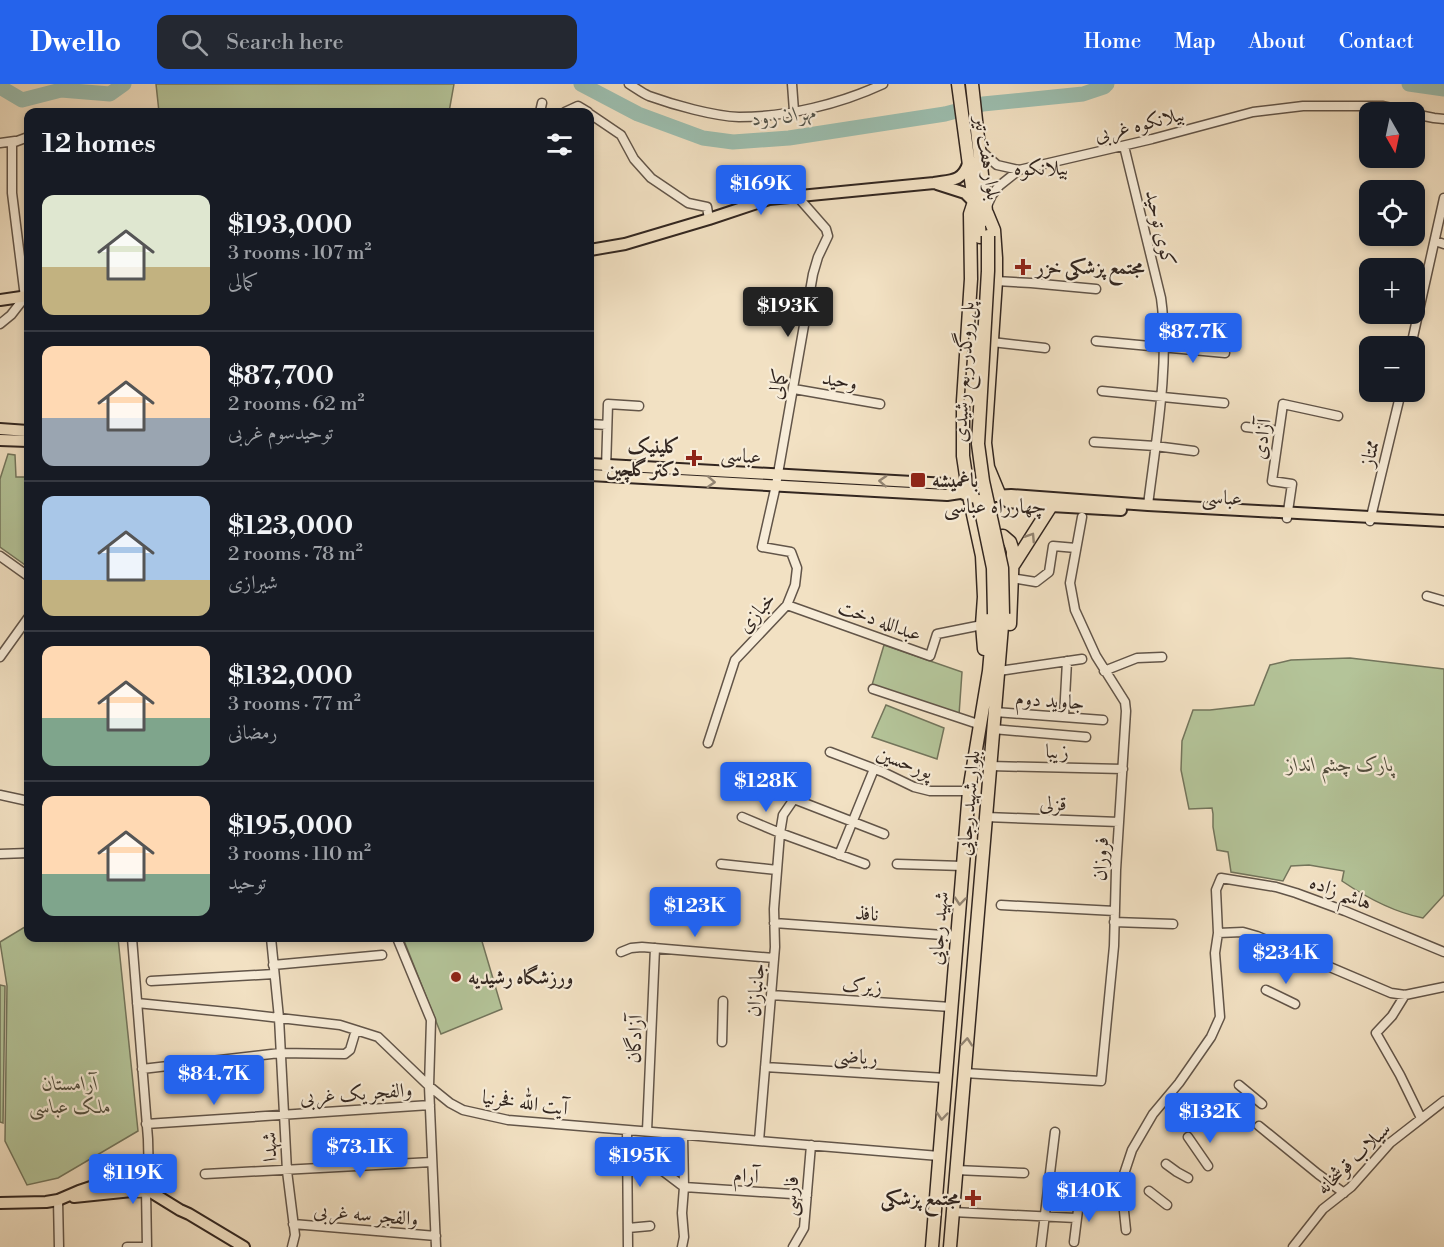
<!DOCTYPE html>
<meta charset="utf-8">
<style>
body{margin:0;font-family:"Libre Bodoni",Amiri,serif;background:#242831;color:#f1f3f6;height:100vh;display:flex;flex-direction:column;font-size:22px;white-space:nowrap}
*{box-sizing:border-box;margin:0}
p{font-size:20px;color:#9ea1a6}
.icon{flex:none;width:33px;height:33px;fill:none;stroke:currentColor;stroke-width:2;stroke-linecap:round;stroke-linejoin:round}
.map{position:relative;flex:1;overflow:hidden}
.details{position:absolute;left:24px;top:24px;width:570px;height:834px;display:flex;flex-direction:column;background:#171b24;border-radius:12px;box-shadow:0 3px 9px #0003}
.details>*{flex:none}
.needle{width:39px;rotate:171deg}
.buttons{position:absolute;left:1359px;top:18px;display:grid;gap:12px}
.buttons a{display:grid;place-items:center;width:66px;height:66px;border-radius:12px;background:#171b24;box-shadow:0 3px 9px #0003;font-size:30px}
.price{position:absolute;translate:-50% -51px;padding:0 14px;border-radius:6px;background:#2563eb;color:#fff;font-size:20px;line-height:39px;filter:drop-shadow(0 2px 3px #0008)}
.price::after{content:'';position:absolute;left:50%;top:36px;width:18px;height:14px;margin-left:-9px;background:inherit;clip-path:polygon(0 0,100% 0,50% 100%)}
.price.active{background:#222;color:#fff}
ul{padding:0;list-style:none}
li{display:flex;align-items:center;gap:18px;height:150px;padding:0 18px}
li+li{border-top:2px solid #363941}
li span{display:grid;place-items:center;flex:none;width:168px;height:120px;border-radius:12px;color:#555}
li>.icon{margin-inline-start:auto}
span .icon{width:72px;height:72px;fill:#fffc;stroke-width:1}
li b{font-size:26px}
h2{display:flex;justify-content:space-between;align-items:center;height:72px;padding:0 18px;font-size:26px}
header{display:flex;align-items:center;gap:36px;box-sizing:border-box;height:84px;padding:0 30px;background:#2563eb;color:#fff}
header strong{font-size:28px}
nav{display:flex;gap:33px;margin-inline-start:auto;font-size:21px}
.search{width:420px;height:54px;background:#242831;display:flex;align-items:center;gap:15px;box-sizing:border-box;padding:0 21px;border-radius:12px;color:#9ea1a6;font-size:22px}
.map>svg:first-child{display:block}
.green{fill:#b4c499;stroke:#73755c;stroke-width:1.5}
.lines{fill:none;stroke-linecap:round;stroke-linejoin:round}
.river{stroke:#9cbeaf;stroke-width:15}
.minor-casing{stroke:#625549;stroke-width:11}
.major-casing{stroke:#322620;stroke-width:14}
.highway-casing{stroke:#322620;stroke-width:15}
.minor{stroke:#f7ecd8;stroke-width:8}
.major{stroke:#f2e1c3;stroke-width:10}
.highway{stroke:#f2e1c3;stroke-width:12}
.highway-bridge-casing{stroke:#322620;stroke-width:15;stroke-linecap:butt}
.highway-bridge{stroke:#f2e1c3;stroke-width:12}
.oneway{stroke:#928472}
.poi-dot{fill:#8f2418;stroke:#f7ecd8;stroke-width:2}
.labels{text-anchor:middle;stroke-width:4.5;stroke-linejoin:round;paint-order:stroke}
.street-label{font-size:20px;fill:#322620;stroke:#f7ecd8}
.poi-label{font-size:20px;font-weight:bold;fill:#322620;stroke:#f7ecd8;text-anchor:start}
.park-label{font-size:20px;font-style:italic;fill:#524e3e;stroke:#f7ecd8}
.water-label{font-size:21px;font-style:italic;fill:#52544b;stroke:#f7ecd8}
.neighbourhood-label{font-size:21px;fill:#322620;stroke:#f7ecd8}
</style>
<header>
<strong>Dwello</strong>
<div class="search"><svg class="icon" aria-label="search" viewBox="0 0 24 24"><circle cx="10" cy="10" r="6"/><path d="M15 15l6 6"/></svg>Search here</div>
<nav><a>Home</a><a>Map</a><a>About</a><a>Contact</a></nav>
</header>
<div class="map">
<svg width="1444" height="1163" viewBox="0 0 1444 1163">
<rect width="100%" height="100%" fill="#f2e1c3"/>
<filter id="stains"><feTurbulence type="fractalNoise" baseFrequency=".00333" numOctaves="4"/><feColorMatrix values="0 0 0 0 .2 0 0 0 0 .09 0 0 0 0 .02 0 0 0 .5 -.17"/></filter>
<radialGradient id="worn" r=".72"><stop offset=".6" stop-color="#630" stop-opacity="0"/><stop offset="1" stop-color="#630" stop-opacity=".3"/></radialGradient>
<path class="green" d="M156,0H454L449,28H159Z
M8,370L15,371L16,393H28V483L0,463V395Z
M884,561L962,588L959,631L872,601Z
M1350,574L1444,585V811L1423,834C1393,828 1367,814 1342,797L1344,787L1309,781L1291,782L1283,797L1231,788L1228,768L1217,766L1213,743V730L1212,724L1189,725L1181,686L1182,657L1193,626H1210L1254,621L1270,581L1291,576Z
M886,621L944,644L937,675L872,653Z
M28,841V854H118L138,1047L58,1094L27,1101L5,1057L7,902L0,858Z
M403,854H481L502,925L441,950Z
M0,901L5,902L3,1039L0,1038Z"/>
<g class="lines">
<path class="river" d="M581,0L638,30L703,54L733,58L789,54L945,30L983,20L1083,10L1104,3L1107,0
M1409,0L1444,5
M0,3L22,16L61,6L110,10L124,0"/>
<defs>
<path id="minor" d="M629,0C636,4 642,9 649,12C674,21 713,32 739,33C787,33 840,20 883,0
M792,0L794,27
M540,28L542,19
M565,28L578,22L588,28
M590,30L621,51L634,75L651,94L688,119L707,123L709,135
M1414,30L1434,34L1444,35
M0,59L15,57
M1124,62L1161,214C1170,278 1156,356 1148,421
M981,67L997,81L1019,86
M987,122L992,111L999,102L1019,86L1152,55L1253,28L1303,22H1382L1410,28
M1435,157L1444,160
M996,197L1031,199L1096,205
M0,240L11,231L25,213L12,109V59L28,53
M1096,257L1225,269
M992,258L1045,264
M1411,262L1444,114
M794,305L880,320
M1102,307L1224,319
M590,340L607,341
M1246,343L1279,347
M1094,358L1155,362L1194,367
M606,385L608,320L639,322
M1287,434L1292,400L1272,397L1283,320L1338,332
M1370,437L1401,308
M0,472L28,492
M1011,494L1036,498L1049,488L1053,462L1076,464
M1427,512L1444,517
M787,521L930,572L937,550L982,541
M0,573L28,534
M999,587L1082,575
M1104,587L1137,574L1162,573
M873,605L981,641
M995,628L1103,636
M1064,633L1067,577
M993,645L1086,653
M708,659L735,576L787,521L795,501L797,484L791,468L762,463L776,401L813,190L818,173L828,152L826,145L797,112
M830,668L883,688L914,703L930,707H969
M990,682L1123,685
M0,711L28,717
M742,733L780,749L865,780
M986,733L1119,738
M0,770L28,769
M839,771L874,685
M721,780L777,786
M897,780L963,782
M1001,821L1115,827
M1114,838L1173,840
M774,839L957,852
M132,854L148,1055L149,1095
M271,854L279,934L287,1087L295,1151L292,1163
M397,854L431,936L429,1002L436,1163
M621,868L631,864L642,863L774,874
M1444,868L1345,827L1296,809L1276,803L1221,794L1216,806L1218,849L1243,848L1257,852L1391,909L1405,911L1444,903
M273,881L382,871
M151,897L274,890
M1266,906L1295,920
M771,911L951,923
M1405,911L1392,932L1376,949L1400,991L1421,1034
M137,919L237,929L340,941L378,953L429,1002L450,1019L463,1026L508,1036L939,1072
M722,958L723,917
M765,983L945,994
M142,985L280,969L345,970L350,966L356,946
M964,989L1101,997L1114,862L1116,786L1126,627L1125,618L1096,572L1075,526L1070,499L1082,433
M1239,1001L1262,1020
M146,1040L430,1021
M1259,1042L1318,1090L1344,1109
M627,1046L628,1163
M647,1047L655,864
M1188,1053L1208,1082
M759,1057L775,863L774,825L780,749L783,731L794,715L884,750
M651,1078L684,1103L807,1111
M1166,1080L1177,1088L1188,1094
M126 1097a12 12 0 1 1 24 0a12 12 0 1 1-24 0Z
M956,1086L1024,1089
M205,1090L432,1078
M146,1105L147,1163
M1149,1107L1167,1121
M58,1116L59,1163
M953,1128L1076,1134
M293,1140L436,1152
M628,1144L650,1142
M1126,1146L1121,1099L1132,1066L1153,1030L1179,999L1211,953L1220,933L1215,869L1218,849
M1074,1158L1079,1118
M127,1163H143
M682,1163L684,1153L682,1129L684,1103L683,1051
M793,1163L804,1144L811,1061
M1041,1163L1055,1048
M1293,1163L1323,1125L1351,1103L1390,1059L1444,1017"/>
<path id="major" d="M937,100L965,109L974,118
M590,166L625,160L709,135L769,115L934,99C950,96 962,98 968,80
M0,216L28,212
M0,345L28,347
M0,356L28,357
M590,380L948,400C957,407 964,412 975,412
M590,391L947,411L960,409
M994,412L1011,411L1148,421L1444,437
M1000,412L1008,418L1051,422L1121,426
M146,1105L180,1126L189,1130L244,1163
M74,1113L132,1107
M0,1119L46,1118L58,1116L79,1107L127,1091"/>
<path id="highway" d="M958,0L974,118L978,132L980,153
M972,0L987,136
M974,118L970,130L971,195L963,317V372L969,412L982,472L984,513L982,541L984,565
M987,129L994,146L996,174V197L985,359L988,383L1000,412
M986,454L1003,452L1010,458L1013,467L1010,540
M1014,480L1051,422
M932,1163L969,707L989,587L994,530
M950,1163L1003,530"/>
</defs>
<use href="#minor" class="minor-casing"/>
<use href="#major" class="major-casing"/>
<use href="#highway" class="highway-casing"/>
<use href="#minor" class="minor"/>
<use href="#major" class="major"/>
<use href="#highway" class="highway"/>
<defs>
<path id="highway-bridge" d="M988,152V187L978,360L983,397L1002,484L1003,530
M971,316L976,247
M979,417L993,484L994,530"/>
</defs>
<use href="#highway-bridge" class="highway-bridge-casing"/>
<use href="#highway-bridge" class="highway-bridge"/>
</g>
<defs><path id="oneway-chevron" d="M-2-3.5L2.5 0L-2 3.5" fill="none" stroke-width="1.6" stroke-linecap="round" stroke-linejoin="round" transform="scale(1.5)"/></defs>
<g class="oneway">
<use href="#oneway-chevron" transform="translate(883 397) rotate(-177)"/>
<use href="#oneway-chevron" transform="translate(711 398) rotate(3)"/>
<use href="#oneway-chevron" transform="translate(1031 453) rotate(-57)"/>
<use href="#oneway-chevron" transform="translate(960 817) rotate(95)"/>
<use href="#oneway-chevron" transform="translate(967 958) rotate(-85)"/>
<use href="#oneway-chevron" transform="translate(942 1032) rotate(95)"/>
</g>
<g class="poi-dot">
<path d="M1020 174h6v6h6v6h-6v6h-6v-6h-6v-6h6z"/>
<path d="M691 365h6v6h6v6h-6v6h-6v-6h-6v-6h6z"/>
<rect x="910" y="388" width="16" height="16" rx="3"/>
<circle cx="456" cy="893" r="6"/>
<path d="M970 1105h6v6h6v6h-6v6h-6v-6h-6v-6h6z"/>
</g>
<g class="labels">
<g class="street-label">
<text transform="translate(1139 40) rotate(-14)" y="7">بیلانکوه غربی</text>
<text transform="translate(988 74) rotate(81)" y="7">بلوار هفت تیر</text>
<text transform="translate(1161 144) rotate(77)" y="7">کوی توحید</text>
<text transform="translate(963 288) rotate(-87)" y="7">پل روگذر ربع رشیدی</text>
<text transform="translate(840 296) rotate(10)" y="7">وحید</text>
<text transform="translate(777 300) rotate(-79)" y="7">کمالی</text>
<text transform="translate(1261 355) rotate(-82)" y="7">آزادی</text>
<text transform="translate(1369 369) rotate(-77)" y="7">ممتاز</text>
<text transform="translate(741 371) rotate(4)" y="7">عباسى</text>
<text transform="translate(1222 413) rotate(3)" y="7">عباسى</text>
<text transform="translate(756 528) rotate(-49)" y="7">خبازی</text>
<text transform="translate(880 536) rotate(20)" y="7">عبدالله دخت</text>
<text transform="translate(1050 616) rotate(4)" y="7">جاوید دوم</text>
<text transform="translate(1057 667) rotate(1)" y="7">زیبا</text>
<text transform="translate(905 678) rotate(21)" y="7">پورحسین</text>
<text transform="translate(968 719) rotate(-85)" y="7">بلوار شهید رجایی</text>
<text transform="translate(1053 719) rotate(2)" y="7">قزلی</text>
<text transform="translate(1100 775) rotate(-87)" y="7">فروزان</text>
<text transform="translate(1341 808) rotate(21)" y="7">هاشم زاده</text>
<text transform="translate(867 829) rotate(4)" y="7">نافذ</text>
<text transform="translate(938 844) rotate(-85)" y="7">شهید رجایی</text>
<text transform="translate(862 901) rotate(4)" y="7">زیرک</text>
<text transform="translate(755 906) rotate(-85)" y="7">جانبازان</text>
<text transform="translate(634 955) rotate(-87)" y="7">آزادگان</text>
<text transform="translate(856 972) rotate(4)" y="7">ریاضی</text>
<text transform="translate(356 1009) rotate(-4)" y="7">والفجر یک غربی</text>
<text transform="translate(525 1018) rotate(8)" y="7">آیت الله فخرنیا</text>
<text transform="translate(269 1063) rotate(-93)" y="7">شهدا</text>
<text transform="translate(1353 1074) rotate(-44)" y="7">سیلاب قوشخانه</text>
<text transform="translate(746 1091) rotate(4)" y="7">آرام</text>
<text transform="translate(790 1112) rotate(-86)" y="7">فارسی</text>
<text transform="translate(366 1130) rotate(5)" y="7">والفجر سه غربی</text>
</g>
<g class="poi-label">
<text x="1036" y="190">مجتمع پزشکی خزر</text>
<text x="680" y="369" text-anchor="end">کلینیک<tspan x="680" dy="23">دکتر گلچین</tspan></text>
<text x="932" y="403">باغمیشه</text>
<text x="468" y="900">ورزشگاه رشیدیه</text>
<text x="960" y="1121" text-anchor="end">مجتمع پزشکی</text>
</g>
<g class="park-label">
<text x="1340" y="687">پارک چشم انداز</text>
<text x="70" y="1006">آرامستان<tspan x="70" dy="23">ملک عباسی</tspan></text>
</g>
<g class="water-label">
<text transform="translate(784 31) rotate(-6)" y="7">مهران رود</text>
</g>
<g class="neighbourhood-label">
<text x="1041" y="91">بیلانکوه</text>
<text x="995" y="429">چهارراه عباسی</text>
</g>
</g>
<rect width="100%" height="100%" filter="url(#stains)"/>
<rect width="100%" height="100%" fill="url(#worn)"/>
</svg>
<div class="buttons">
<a><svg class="needle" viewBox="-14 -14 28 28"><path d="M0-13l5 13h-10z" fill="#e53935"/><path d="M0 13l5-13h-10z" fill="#9ea1a6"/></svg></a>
<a><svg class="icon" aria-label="locate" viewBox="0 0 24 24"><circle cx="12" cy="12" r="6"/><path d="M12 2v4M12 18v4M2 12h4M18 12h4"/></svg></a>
<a>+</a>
<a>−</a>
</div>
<b class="price" style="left:761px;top:132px">$169K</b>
<b class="price active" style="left:788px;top:254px">$193K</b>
<b class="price" style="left:1193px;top:280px">$87.7K</b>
<b class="price" style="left:766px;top:729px">$128K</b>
<b class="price" style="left:695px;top:854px">$123K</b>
<b class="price" style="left:1286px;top:901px">$234K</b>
<b class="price" style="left:214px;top:1022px">$84.7K</b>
<b class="price" style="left:1210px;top:1060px">$132K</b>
<b class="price" style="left:360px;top:1095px">$73.1K</b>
<b class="price" style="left:640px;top:1104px">$195K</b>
<b class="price" style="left:133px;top:1121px">$119K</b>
<b class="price" style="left:1089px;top:1139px">$140K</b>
<section class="details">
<h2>12 homes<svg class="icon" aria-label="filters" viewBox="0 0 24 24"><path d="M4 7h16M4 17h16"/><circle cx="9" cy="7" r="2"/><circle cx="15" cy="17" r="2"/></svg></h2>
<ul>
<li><span style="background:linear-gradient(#dfe7d0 60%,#c2b280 0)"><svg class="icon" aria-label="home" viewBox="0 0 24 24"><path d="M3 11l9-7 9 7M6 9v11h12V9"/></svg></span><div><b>$193,000</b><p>3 rooms · 107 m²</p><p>کمالی</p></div></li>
<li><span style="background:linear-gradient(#ffd9b3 60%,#9aa5b1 0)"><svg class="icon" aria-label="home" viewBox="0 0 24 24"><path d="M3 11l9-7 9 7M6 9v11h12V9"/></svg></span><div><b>$87,700</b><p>2 rooms · 62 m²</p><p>توحیدسوم غربی</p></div></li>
<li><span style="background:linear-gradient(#a9c7e8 70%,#c2b280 0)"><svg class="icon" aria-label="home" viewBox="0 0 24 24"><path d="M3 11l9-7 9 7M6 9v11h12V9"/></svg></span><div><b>$123,000</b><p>2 rooms · 78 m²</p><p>شیرازی</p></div></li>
<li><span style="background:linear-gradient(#ffd9b3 60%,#7fa58c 0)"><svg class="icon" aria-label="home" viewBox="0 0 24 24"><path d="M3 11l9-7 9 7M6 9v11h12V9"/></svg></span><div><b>$132,000</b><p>3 rooms · 77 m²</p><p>رمضانی</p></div></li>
<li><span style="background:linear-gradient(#ffd9b3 65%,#7fa58c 0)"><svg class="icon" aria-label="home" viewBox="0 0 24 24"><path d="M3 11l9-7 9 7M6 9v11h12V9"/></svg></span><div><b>$195,000</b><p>3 rooms · 110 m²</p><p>توحید</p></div></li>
</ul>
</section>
</div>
